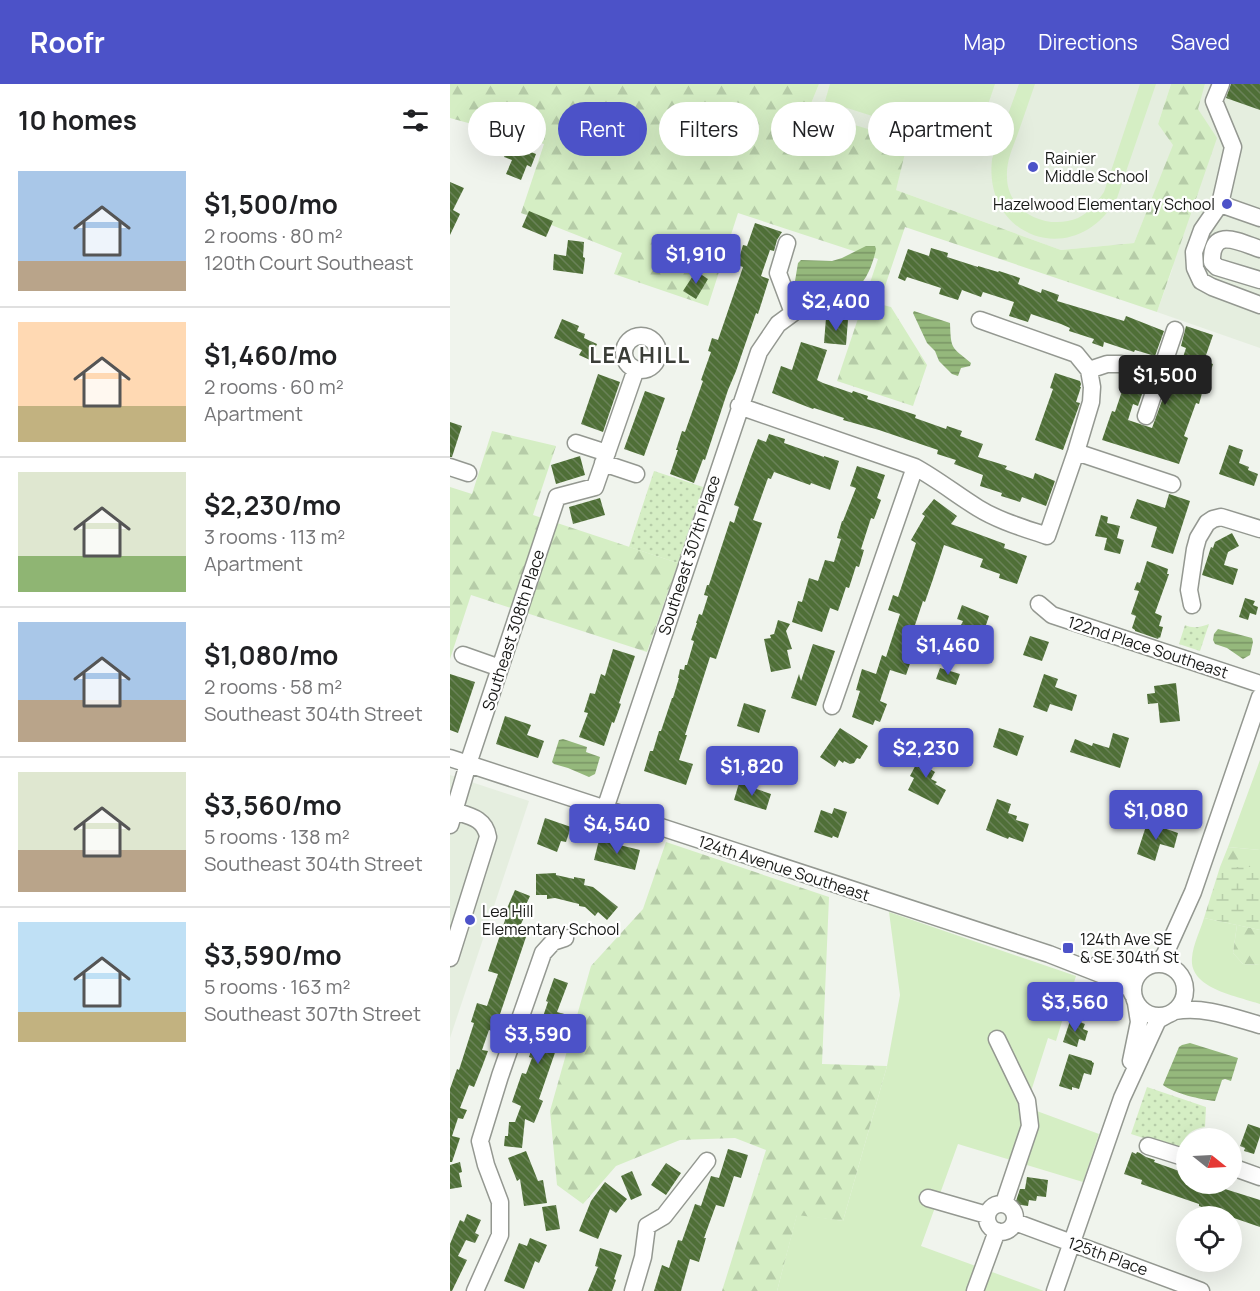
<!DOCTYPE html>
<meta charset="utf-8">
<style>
body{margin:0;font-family:Manrope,sans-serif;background:#f6f6f6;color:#202124;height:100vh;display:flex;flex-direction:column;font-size:22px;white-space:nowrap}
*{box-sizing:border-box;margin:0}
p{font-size:20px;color:#757577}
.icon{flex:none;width:33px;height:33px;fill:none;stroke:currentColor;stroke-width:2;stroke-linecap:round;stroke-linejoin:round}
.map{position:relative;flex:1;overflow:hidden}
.sheet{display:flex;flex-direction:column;background:#fff;width:450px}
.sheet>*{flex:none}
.banner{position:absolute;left:18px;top:18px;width:570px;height:54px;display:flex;gap:12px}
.needle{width:39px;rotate:108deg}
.fabs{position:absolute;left:726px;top:1044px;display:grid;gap:12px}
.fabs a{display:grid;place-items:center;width:66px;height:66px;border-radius:50%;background:#fff;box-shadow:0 6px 24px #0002;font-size:30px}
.price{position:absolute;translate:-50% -51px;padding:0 14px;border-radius:6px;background:#4c52c8;color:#fff;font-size:20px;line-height:39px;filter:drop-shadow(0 2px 3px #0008)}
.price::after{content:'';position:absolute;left:50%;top:36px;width:18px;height:14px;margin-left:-9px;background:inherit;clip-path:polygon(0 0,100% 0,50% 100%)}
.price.on{background:#222;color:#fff}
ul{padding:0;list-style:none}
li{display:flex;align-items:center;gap:18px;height:150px;padding:0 18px}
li+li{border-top:2px solid #e0e0e0}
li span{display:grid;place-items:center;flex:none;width:168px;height:120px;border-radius:0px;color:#555}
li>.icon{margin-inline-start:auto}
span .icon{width:72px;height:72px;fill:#fffc;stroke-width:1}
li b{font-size:26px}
h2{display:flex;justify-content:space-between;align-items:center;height:72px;padding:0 18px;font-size:26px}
.pill{padding:0 21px;border-radius:27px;background:#fff;box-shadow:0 6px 24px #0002;font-size:21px;line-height:54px}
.pill.on{background:#4c52c8;color:#fff}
header{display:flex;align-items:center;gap:36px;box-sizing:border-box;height:84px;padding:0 30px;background:#4c52c8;color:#fff}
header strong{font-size:28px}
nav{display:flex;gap:33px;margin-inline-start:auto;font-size:21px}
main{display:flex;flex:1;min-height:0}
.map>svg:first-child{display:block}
.built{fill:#e5eedf}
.green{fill:#d5eec4}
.forest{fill:url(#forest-firs)}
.wetland{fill:url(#wetland-marsh)}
.park{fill:url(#park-dots)}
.water{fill:url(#water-rules)}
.building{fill:url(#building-back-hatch)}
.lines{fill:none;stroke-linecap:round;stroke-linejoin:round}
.minor-casing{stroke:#949891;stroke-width:19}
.minor{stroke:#fff;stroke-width:16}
.poi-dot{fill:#4c52c8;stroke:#fff;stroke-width:2}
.labels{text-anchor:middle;stroke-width:4.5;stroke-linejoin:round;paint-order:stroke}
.poi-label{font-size:16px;fill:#181917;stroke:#fff;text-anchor:start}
.street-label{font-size:16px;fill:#181917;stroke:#fff}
.district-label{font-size:22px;font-weight:bold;letter-spacing:1.5px;fill:#3a3d37;stroke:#fff}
</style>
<header>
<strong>Roofr</strong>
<nav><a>Map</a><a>Directions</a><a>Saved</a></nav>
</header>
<main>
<section class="sheet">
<h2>10 homes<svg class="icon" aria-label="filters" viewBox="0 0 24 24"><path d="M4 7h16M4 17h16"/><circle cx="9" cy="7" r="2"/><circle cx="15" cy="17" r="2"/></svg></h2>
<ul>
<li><span style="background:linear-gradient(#a9c7e8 75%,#b9a48a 0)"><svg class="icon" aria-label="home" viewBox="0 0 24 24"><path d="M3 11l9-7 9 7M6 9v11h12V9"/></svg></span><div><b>$1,500/mo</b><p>2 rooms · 80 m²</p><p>120th Court Southeast</p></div></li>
<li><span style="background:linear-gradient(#ffd9b3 70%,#c2b280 0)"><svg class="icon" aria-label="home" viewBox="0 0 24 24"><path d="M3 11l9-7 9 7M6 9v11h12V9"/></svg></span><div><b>$1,460/mo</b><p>2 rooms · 60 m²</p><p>Apartment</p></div></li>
<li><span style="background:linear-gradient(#dfe7d0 70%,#8fb573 0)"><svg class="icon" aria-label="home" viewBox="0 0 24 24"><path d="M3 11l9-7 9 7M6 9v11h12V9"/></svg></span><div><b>$2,230/mo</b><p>3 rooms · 113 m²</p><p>Apartment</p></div></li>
<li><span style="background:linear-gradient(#a9c7e8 65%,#b9a48a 0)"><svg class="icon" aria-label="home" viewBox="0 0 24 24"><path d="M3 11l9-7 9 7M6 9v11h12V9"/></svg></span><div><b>$1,080/mo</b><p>2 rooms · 58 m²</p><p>Southeast 304th Street</p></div></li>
<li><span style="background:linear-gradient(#dfe7d0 65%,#b9a48a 0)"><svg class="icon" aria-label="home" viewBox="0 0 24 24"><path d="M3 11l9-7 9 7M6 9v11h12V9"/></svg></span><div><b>$3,560/mo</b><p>5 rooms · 138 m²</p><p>Southeast 304th Street</p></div></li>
<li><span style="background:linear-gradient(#bfe0f5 75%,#c2b280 0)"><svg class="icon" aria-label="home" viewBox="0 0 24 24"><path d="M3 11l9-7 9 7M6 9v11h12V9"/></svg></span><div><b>$3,590/mo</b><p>5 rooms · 163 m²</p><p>Southeast 307th Street</p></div></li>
</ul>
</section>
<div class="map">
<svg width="810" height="1207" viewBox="0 0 810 1207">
<defs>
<pattern id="forest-firs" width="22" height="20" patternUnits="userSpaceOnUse" patternTransform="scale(1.5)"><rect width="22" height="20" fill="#d5eec4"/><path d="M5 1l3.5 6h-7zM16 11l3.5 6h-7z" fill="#b6cca8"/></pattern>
<pattern id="wetland-marsh" width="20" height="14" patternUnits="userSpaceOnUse" patternTransform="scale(1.5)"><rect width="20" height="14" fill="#d5eec4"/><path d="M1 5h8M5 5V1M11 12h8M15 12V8" fill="none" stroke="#b6cca8"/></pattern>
<pattern id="park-dots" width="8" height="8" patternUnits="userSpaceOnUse" patternTransform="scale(1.5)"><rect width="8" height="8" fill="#d5eec4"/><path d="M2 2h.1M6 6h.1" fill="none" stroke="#b6cca8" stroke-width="1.8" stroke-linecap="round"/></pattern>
<pattern id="water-rules" width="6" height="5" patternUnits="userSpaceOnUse" patternTransform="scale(1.5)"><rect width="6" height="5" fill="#95b87c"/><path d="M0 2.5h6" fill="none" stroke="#799565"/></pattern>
<pattern id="building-back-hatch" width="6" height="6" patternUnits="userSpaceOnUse" patternTransform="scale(1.5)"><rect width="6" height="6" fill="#4f6f37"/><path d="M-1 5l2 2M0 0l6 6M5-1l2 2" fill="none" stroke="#6a8258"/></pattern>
</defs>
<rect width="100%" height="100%" fill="#f0f4ed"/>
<path class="built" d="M369,0H721L708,40L724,61L684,159L611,166L446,106L358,27Z
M755,0H810V264L707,228L722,186L747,25Z
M0,691L79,717L0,954Z"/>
<path class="green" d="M380,0H545L529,47L521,54L482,41L476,49L375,17Z
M569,0H585C579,17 573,35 567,52C562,65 556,79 557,93C557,128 597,147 628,134C639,129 647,118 654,108L690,0H706L667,114C627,186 533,156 542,75Z
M810,676V766L778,763Z
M439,828L626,892L606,957L598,954L576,1023L649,1050L633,1098L508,1060L471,1162L594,1207H327L347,1130L393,1137L437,982L450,911Z
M754,834L787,841L783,869L793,880L810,881V920C788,912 739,905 742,874C743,861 750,847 754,834Z"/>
<path class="forest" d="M0,0H369L358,27L458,57L446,106L611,166L684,159L723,61L708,40L721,0H755L748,25L767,54L707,228L455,143L429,220L441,223L477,281L463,322L387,297L428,175L288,129L258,222L164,190L172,169L71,129L94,60L0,34Z
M42,347L106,362L83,431L228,479L197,568L21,511L0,575V403L22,410Z
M216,758L379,813L372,980L437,982L393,1137L347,1131L327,1207H272L316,1066L285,1054L230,1056L166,1082L133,1120L107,1101L100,1027L141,882L193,825Z
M778,763L810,766V783H770Z
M787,841L810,846V881L793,880L783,869Z"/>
<path class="wetland" d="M770,783H810V846L754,834Z"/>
<path class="park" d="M204,387L253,403L228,479L179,463Z
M759,540L750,567L729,560L735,541C743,545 751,543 759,540Z
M697,1003L756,1023L755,1043C741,1045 733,1052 731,1066L681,1050Z"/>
<path class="water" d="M416,162H425L426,165C423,179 418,194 407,204L398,203L389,213L371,216L368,215L362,207L345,197L348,179L351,176L382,177L392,174Z
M464,227L500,239C501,266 501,262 521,279L520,282L511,284L508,292L502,290L489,277L485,267L477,259L463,229Z
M768,545L802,554L803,558L800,571L793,575L777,564L765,560L763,556L764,550Z
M113,655L137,663L136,668L150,673L145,690L139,693L118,684L104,680L102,678L109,656Z
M740,959L788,974L781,997L775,995L772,996L765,1017C752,1016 723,1009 713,1001L729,963L732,961Z"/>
<path class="building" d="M781,0H810V26L776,14Z
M59,60L86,70L81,83L77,81L71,96L56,90L62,76L54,73Z
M0,98L14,104L3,126L10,130L0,151Z
M79,127L103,137L96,153L72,143Z
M305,139L332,148L327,156L324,167L320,166L311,192L319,195L308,230L306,229L286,287L278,306L255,376L253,375L244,399L220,390L228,366H226L232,347L235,348L253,297L251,296L261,268L258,267L262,254L268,256L293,183L287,181L293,161L297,162Z
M118,156L134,158L133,173L135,174L133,190L103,186L104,170L116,172Z
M481,164L498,169L497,173L528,183V182L548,188L549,187L570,194L568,200L591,209L592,205L609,211L607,217L674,237L676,232L714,247L705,272L685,266L684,268L654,258L653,263L642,259L644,255L619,247L620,244L611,240L581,230L578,238L559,232L564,218L533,208L531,213L512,206L508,216L489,210L491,204L457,193L455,197L448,194L458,165L479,172Z
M246,187L258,195L246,215L233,207Z
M376,234L398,236L396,261L374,259Z
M112,235L129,242L127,247L135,250L134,254L147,260L140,276L129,271L132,266L104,254Z
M736,242L763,251L754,277L763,280L758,296L756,295L749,320L746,319L734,352L738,354L729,380L652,356L662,327L665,328L675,298L694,304L688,322L683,320L678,336L702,344L714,311H716L719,302L723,304L736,264L731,262Z
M351,258L377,266L367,296L373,299L402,309L403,307L418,312L417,315L466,331L465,334L496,345L497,342L512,347L510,352L533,360L528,373L557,382L555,385L583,395L585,389L605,397L596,422L572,413L570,418L551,412L552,409L530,402L533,391L504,380L506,376L487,370L488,366L429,346L393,336L394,334L364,324L363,325L322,309L331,282L342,286Z
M605,289L630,297L631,300L630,303H631L626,318L630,319L613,366L585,356L603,305L600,304Z
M148,290L170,298L153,348L131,340Z
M195,307L215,314L194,372L174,365Z
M0,338L12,342L2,373H0Z
M319,350L335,355L334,359L374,373V372L389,377L380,406L361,399L360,401L324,388L321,395L318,394L303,436L312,439L266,575L260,573L235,651H237L229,676L243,680L236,701L194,687L200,667H203L209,647H211L222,614H223L229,594H228L230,585L234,586L235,581H237L244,557L241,556L247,539H246L249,530L252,531L258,512L254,511L257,501H259L280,437L284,439L289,423L284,421L301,373L308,355L316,358Z
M779,361L793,366L789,379L799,383L798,386L808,390L804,402L769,390Z
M130,372L135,391L106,400L101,381Z
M407,382L435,391L427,414L431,416L424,435L421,434L411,465L414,466L409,483L406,482L399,504L396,503L388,527L380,524L372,548L342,538L348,517L352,518L359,494L368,497L375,476L384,478L391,455L387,454L392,437H393L406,404L400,402Z
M719,410L740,417L723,470L701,463L707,443L680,434L687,415L715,424Z
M150,414L155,431L123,440L119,423Z
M484,415L507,432L501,440L555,460L554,464L577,472L567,500L549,494L550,490L530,483L533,475L494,461L483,495L475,518L473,517L465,541L471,543L461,571H463L456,591L440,586L430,617L437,620L430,638L425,636L423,641L402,633L410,607L406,606L412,585L426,590L432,571L436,573L450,530L438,526L443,511L448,513L466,459L461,456L475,432L472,430Z
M651,431L658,433L657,439L670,442L667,454L674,456L670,470L654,466L657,454L645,452Z
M782,449L789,462L778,468L774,481L788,485L783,501L752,491L761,463L763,464L765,458Z
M697,477L718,485L717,490H719L705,529L712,532L709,542L713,543L710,554L709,553L708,555L685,547V546L682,544L686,532L681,530L689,507L684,506L687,498L690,499Z
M795,514L805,517L803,521L808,523L806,531L800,529L798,536L789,533Z
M512,521L539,532L535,544L533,543L530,552L518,547V546L510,543L513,537L507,535Z
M328,536L340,540L336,547L342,565L337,566L341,584L321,588L314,555L321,554L320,551L324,550Z
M580,552L599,558L592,577L573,571Z
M363,560L385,567L366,622L341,614L349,590L351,597Z
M163,565L185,572L169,619L171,620L164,639L162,638L154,662L129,653L138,629L134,628L140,609L145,610L151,590L155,592Z
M490,584L510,590L506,601L486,595Z
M0,590L25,598L8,649L0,646Z
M594,590L608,595L605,603L627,611L622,627L600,620L597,628L583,623Z
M726,599L730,637L710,639L708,619L698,620L697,610L705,609L704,602Z
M294,619L316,626L309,649L287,642Z
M55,632L81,641L77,651L94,657L88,674L46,660Z
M390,644L418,662L410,675L407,674L404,679L400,680L394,677L393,679L389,676L385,683L370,673Z
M549,644L574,652L567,672L543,663Z
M663,649L679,654L670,684L620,668L625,655L642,662L643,659L659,664Z
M474,665L488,672L480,685L485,688L481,695L487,698L485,700L496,706L488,721L458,706L464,694L460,692Z
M289,699L321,710L316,726L284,716Z
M547,715L561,720L558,729L567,732L566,736L579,740L573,758L559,753L558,755L536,746Z
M384,724L397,728L388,754L383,752L382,754L364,748L371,726L382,730Z
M95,734L121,743L116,758L111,757L107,768L87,760Z
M699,739L728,749L724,764L710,760L705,777L687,770L696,742H698Z
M149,756L190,766L185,786L144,776Z
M106,789V791L124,795V793L135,795L134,801L143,803L168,823L157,836L148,828L145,832L135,823L129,822V820L105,814L97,815V811H86V790Z
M65,806L80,812L74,825L77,827L71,840L75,842L72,852L76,853L44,948L39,946L32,966L38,967L32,983L24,1003L19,1001L10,1024L17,1026L13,1035L8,1034L2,1052L10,1054L2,1078H0V1005L7,985L9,986L24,939L21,938L27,919L37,922L48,890L38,887L57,830L55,829Z
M104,894L118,899L107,928L118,931L89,1015L93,1017L84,1039L75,1035L72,1064L54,1062L55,1052H58L59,1038H65L71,1022L62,1018L72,989L76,990L82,974L79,973L98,918L96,917Z
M621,934L635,940L633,945L638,947L635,957L629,955L627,963L613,958Z
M619,970L642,977V978L644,979L641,991L634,989L629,1005L622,1003V1006L609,1002Z
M798,1040L810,1044V1052L804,1070L794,1067L795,1064L790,1062Z
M278,1065L298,1071L291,1094L284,1092L274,1123L266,1121L254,1154H256L249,1178L240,1175L231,1207H204L212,1181L219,1184L228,1156L232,1157L245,1120L251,1122L261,1092L269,1094Z
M76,1067L88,1097L93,1096L97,1119L74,1122L70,1095L67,1097L58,1074Z
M682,1068L686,1070L687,1068L690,1069L696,1073L705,1076L704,1078L732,1088L730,1092L736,1094V1100H759L810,1116V1143L749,1122V1120L691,1100L692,1096L674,1090Z
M10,1078L12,1088L9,1089L12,1103L0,1105V1081Z
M216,1079L231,1089L216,1111L201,1101Z
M182,1087L192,1111L181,1116L171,1092Z
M577,1093L598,1096L596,1113L587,1112L586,1117L579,1116L578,1122L565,1120L570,1105H575Z
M155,1098L177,1115L166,1129L160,1125L148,1155L129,1147L141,1117Z
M106,1121L110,1145L96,1147L92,1123Z
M17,1130L31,1136L25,1149L29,1151L25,1159L16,1156L8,1172L17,1176L2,1207H0V1160L10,1136L14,1138Z
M80,1154L97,1161L89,1179L85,1177L74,1205L54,1197L69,1159L77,1162Z
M150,1164L172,1171L164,1195L166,1196L162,1207H138L148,1183L145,1182Z"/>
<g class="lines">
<defs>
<path id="minor" d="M771,0L764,17L783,63L770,120L752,146L744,168L745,184L751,197L762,203L810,221
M770,120L810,134
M810,165C789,158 761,142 762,178L767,183L810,196
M174 269a17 17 0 1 1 34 0a17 17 0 1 1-34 0Z
M639,286L657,280H671L709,293
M289,322L465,383C487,395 507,411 528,424C549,437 574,444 597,452L626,368L641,318L642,303L639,286L626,270L530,236
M696,332L725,246
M126,359L157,369
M626,368L722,400
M153,379L186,390
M0,383L18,389
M589,520L602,531L810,600
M742,521L739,506L745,465L748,454L757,439L763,435L771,433L810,445
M13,571L50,584
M382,622L465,383
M0,674L599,870L668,897L680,905L683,911
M155,725L309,268L328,240L343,229L328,189L337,159
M0,741L18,680L107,413L145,403L186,285
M0,874L38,753C35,734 19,732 4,727
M705,880L710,877L715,870L743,808L810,613
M683 906a26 26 0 1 1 52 0a26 26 0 1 1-52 0Z
M647,881L672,886L697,883
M725,927C754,922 782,933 810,941
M547,955L577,1017L580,1042L554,1119
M681,977L689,938L686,919
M698,1062L730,1072L736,1071
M782,1083L810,1093
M478,1114L537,1131
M537 1134a14 14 0 1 1 28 0a14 14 0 1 1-28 0Z
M565,1138L751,1207
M25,1207L50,1151V1118L36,1081L30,1057L50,992L93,869L103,858L115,854
M183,1207L193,1173L197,1142L214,1132L257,1077
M525,1207L547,1147
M605,1207L672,1014L706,940L708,936L717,931"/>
</defs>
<use href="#minor" class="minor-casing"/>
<use href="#minor" class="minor"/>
</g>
<g class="poi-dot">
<circle cx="583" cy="83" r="6"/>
<circle cx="777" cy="120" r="6"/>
<circle cx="20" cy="836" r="6"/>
<rect x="612" y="858" width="12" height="12" rx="3"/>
</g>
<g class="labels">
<g class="poi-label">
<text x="595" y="80">Rainier<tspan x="595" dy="18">Middle School</tspan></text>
<text x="765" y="126" text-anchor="end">Hazelwood Elementary School</text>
<text x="32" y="833">Lea Hill<tspan x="32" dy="18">Elementary School</tspan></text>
<text x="630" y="861">124th Ave SE<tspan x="630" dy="18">&amp; SE 304th St</tspan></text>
</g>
<g class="street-label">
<text transform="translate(239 471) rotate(-72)" y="6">Southeast 307th Place</text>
<text transform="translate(63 546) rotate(-72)" y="6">Southeast 308th Place</text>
<text transform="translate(698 563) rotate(18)" y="6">122nd Place Southeast</text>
<text transform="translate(334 784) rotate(18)" y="6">124th Avenue Southeast</text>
<text transform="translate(658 1172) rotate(20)" y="6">125th Place</text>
</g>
<g class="district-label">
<text x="190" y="279">LEA HILL</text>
</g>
</g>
</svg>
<div class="fabs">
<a><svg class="needle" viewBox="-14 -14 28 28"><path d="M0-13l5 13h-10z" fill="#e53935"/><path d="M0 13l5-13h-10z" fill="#757577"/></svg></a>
<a><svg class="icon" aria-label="locate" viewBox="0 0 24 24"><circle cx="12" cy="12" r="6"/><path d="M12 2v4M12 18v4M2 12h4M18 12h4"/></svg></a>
</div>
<b class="price" style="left:246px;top:201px">$1,910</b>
<b class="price" style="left:386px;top:248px">$2,400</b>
<b class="price on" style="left:715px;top:322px">$1,500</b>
<b class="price" style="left:498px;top:592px">$1,460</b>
<b class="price" style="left:476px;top:695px">$2,230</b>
<b class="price" style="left:302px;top:713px">$1,820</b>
<b class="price" style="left:706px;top:757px">$1,080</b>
<b class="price" style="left:167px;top:771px">$4,540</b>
<b class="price" style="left:625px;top:949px">$3,560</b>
<b class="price" style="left:88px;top:981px">$3,590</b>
<div class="banner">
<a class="pill">Buy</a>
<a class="pill on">Rent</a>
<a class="pill">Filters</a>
<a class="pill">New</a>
<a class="pill">Apartment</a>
</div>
</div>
</main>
